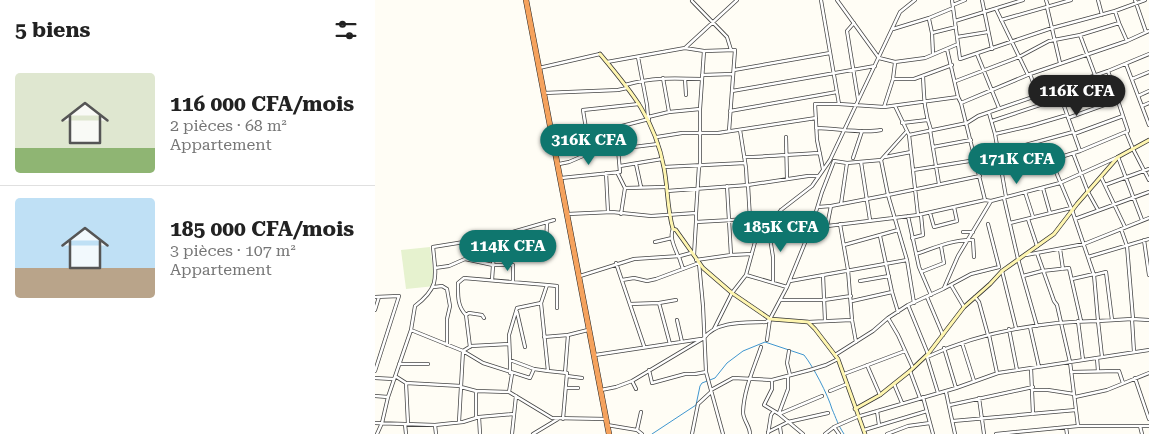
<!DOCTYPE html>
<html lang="fr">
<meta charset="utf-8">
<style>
body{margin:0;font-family:"Roboto Serif",serif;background:#f6f6f6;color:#222;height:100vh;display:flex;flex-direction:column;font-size:19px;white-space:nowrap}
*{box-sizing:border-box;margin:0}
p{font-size:16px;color:#767676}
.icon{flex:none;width:28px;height:28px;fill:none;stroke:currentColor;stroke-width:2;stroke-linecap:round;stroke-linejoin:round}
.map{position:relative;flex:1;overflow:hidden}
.details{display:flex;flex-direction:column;background:#fff;width:375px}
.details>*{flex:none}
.price{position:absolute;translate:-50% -42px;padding:0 11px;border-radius:18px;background:#0f766e;color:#fff;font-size:16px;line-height:32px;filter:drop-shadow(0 1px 2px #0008)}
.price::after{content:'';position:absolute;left:50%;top:30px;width:15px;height:11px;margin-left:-8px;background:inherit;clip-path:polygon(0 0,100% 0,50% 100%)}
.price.active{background:#222;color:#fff}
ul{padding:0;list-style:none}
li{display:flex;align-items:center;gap:15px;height:125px;padding:0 15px}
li+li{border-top:1px solid #e0e0e0}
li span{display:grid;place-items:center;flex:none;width:140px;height:100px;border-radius:5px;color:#555}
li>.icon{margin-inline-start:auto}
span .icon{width:60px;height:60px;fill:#fffc;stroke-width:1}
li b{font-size:21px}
h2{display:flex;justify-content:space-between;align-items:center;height:60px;padding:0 15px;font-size:21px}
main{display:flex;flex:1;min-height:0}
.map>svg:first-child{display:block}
.pitch{fill:#e6f2cf}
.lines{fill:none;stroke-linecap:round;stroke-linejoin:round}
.stream{stroke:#3f96cf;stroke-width:1}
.street-casing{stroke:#444;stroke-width:4}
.secondary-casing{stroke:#333;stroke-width:4.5}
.highway-casing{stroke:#222;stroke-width:6}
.street{stroke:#fff;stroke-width:2.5}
.secondary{stroke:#fff6b0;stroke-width:3}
.highway{stroke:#f5a25d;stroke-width:5}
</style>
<main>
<section class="details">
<h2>5 biens<svg class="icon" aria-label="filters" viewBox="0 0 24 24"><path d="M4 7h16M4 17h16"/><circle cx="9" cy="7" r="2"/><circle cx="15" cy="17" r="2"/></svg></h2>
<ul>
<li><span style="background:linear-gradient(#dfe7d0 75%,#8fb573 0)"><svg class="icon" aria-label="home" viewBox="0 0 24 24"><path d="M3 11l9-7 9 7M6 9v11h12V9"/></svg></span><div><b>116 000 CFA/mois</b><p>2 pièces · 68 m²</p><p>Appartement</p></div></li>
<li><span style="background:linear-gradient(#bfe0f5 70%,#b9a48a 0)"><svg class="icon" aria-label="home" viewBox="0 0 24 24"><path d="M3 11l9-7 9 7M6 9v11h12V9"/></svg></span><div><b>185 000 CFA/mois</b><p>3 pièces · 107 m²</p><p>Appartement</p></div></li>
</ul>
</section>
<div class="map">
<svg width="774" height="434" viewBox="0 0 774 434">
<rect width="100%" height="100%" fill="#fffdf5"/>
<path class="pitch" d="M55,247L60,286L31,289L26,250Z"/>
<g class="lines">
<path class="stream" d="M277,434L321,405L325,386L327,383L340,378L352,363L368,351L390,342L429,355C438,366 453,395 457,409C461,418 463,425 469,434"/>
<defs>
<path id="street" d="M446,0L464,104
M462,0L504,58L520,62L550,58L583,44
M577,0L585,59L677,28L740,11L770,0
M607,0L617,49
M671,0L673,6
M723,0L727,15
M760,0L771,32
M317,1L352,37L356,50
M578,5L590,0
M672,7L685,63
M621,9L653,75
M740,11L744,23
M554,19L557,33L558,54
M626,20L696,0
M580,21L648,0
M479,23L472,31L483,99
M518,29L554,18L578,8
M557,33L581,27
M705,35L720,75
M582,37L613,32
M310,48L362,0
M572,49L583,97L586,103L610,200
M602,54L624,108
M263,57L272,105L273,117L294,112L325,109
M232,62L310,48L329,51L360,50L354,131
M751,64L774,125
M164,68L225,54
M359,70L455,53
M655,74L663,96
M327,75L358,74
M548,76C549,95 549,112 556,130
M288,78L294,112
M310,79L311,95
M518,79H539L577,65
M757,79L774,72
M581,81L644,57L674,41L705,35L744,23L752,41
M250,85C276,77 300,78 327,79
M683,89L705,151
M357,91L500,66
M169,93L243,90L252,88
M763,96L774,91
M586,103L655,74L752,41L774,31
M688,103L737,83
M767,106L774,103
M509,107L518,79L520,63
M355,111L462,92
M614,113L620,134L631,197
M693,118L743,100
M617,121L686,98
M527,123L552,120
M441,128C462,128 488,134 506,130
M365,130L371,168L372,185
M555,130L564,184
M751,132L758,149L774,180
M620,134L655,126L692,115
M699,134L748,116
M212,135L274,119
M534,135L592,123L603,116L733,71L774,54
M282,137L307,133H343L441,118
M411,137L412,179
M558,147L596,140
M215,153L208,110L264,104
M698,153L713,192L723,210
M600,155L636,149L698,132
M369,157C395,157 419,154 445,153
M510,157L536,152
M478,158L487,131
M506,160L513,195L532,260L539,303
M676,160L705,151L753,131L733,71
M459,161L472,163L506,160L532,131
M486,162L495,220
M184,164L194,162L217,152L283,144
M261,164L266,187
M245,166L287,159
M325,166V109L329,51
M289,167L370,163
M448,169L442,140L440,104H464L509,107L583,97
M538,170L601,160
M604,170L676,160L697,210L719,275L723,321L757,319L774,320
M242,172L250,188L246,214
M231,173L233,212
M726,177L750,227
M186,178L245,172L243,149
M373,185L433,176H443
M730,185L774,169
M352,186L356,255
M250,188L291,187
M668,188L675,213
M292,191L373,185L375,219L321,222V213
M650,192L658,217
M629,198L643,259L662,326
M466,204L472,163
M443,207L456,206L513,195L605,176
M406,210L410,227L424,226L436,228L543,215L534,135L520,106
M555,213L559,227L582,221L579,207
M193,214L237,212L276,216L321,213L324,166
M543,215L610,200L616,201L685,183L743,157L767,220
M533,216L544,267L556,295
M373,219L380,242
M653,219L662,246
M700,219L774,192
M635,223L696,208
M465,224L473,270L477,320L481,342
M613,224L624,267
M393,225L398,257V283
M452,226L456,206
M298,229C294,237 300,248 303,256
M746,229L752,246L758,319
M588,232H598
M505,236L517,292L523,312
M537,238L548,235L546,215
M769,240L774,275
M280,242L297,238
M120,243L154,247
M171,244L172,223
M469,245L523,230
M685,249L688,269
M662,253L679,301L682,305L695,362L703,426
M541,254C559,248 579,239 598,240L599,257
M319,255L321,222
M651,255L709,244L774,218
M304,257L308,269
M713,257L774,239
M321,260L356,255L377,254
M241,263L269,346
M60,268L74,266L90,259L118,265H138V282
M627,271L641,328
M546,272L569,263L566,246
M371,275L412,287L395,319L392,340
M448,275L450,321
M719,275L731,272L737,320
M205,276L259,259L305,256L316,253
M648,276L667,271L694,268L706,321
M697,279L719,274
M117,280L120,237
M247,280L259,278L272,281L281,279L324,263L328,306L331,372L348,434
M415,281L532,260
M485,281L514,276
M576,285L589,307
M59,287L67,286L72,289L75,306L72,319V345
M412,287L436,228L447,192L459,161
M569,288L583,256L616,201
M0,297L24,296L0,371
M552,297L568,335
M600,297L604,302L613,335
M405,300H449L476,296
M477,301L517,292
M284,303L295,344
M255,304L284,303L301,300
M533,305L553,354
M0,310L4,297
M142,312L150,347
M91,315C82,306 83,295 83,283L89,278L172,285
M513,318L523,335L538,368
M757,319L759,352
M302,320L307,342
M703,321L708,360
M433,322L476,320
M655,327L664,367
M339,329L357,293L371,275L380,242L406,210L437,186L455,160L525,12L540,0
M634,329L642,370
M36,330L88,351L108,363L155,378L159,369L135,360L134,335L142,308L166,303L172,285L182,286V308
M614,335L622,373
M169,337L193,335L213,330
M587,343L599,381
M95,347L91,315L94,313L107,315L109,318
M569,348L581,388
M414,351L412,363L415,375
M220,355L326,339
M460,355L498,331L513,318L533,305L568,289L596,274L624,267
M552,357C605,332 664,322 723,321L727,357
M552,357L563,393
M722,358L723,371
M24,364H53
M492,365L505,395
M656,368L658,414
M159,369L173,371L166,303
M274,370L277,383L310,374H320L331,372
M173,371L192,373L188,419
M535,371L545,398
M696,372L744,371L748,383
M135,373V360
M190,373L193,335
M469,374L530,351
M20,376L31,383L86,386
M192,376L207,378
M0,378L18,379
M760,378L774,419
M397,380V389L389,405L404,414L428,434
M257,381L261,389
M31,383L33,424
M519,384L527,403
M86,387L101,391L134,392L177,418L232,419
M191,388H203
M226,390L241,387L257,381L329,338C342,320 372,323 391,322L395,319
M336,390L358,378L397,380L435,370L451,365L463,359
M658,390H673L699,394
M455,391L472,384
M134,392L137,374
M571,392L580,434
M0,396L13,397
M548,397L558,434
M700,397L732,390L774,373
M604,398L609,434
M575,405L658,387
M502,411L504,425
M404,413L413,389V376
M404,414L447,396
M104,417L105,434
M101,418V392
M578,421L701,410
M84,422L88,351L96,346L134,344
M0,423L60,425L88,422L104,417L139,414
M30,424L31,434
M60,425L61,434
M232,425L262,430L267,434
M765,426L767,434
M405,427L406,434
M459,427L464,434
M691,427L692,434
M262,430L266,412
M489,430L552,411
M393,432L413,422L453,413
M2,434L7,423L13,397L36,330L40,306C65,287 61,277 58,247L120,237L179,220
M137,434L141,396
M158,434L183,419
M317,434L323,404L336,392
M375,434C375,426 368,420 368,412C369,389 379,368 386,347
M393,434L396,415L399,411
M450,434L459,427L482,417L581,388L623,373L774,350
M512,434L533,426L555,423
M621,434L703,426H774"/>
<path id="secondary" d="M225,54C256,91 280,119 289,168C293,188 292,209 298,229L301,230L328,268L357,293L395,319L433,322L440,329L463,359L490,434
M480,409L505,395L535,371L553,354L589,307L615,284L627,271L679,234L702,204L743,157L774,140"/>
<path id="highway" d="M151,0L234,434"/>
</defs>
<use href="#street" class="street-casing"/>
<use href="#secondary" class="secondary-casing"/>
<use href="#highway" class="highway-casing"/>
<use href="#street" class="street"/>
<use href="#secondary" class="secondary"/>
<use href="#highway" class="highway"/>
</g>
</svg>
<b class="price active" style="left:702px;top:117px">116K CFA</b>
<b class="price" style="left:214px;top:166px">316K CFA</b>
<b class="price" style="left:642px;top:185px">171K CFA</b>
<b class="price" style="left:406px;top:253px">185K CFA</b>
<b class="price" style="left:133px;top:272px">114K CFA</b>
</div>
</main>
